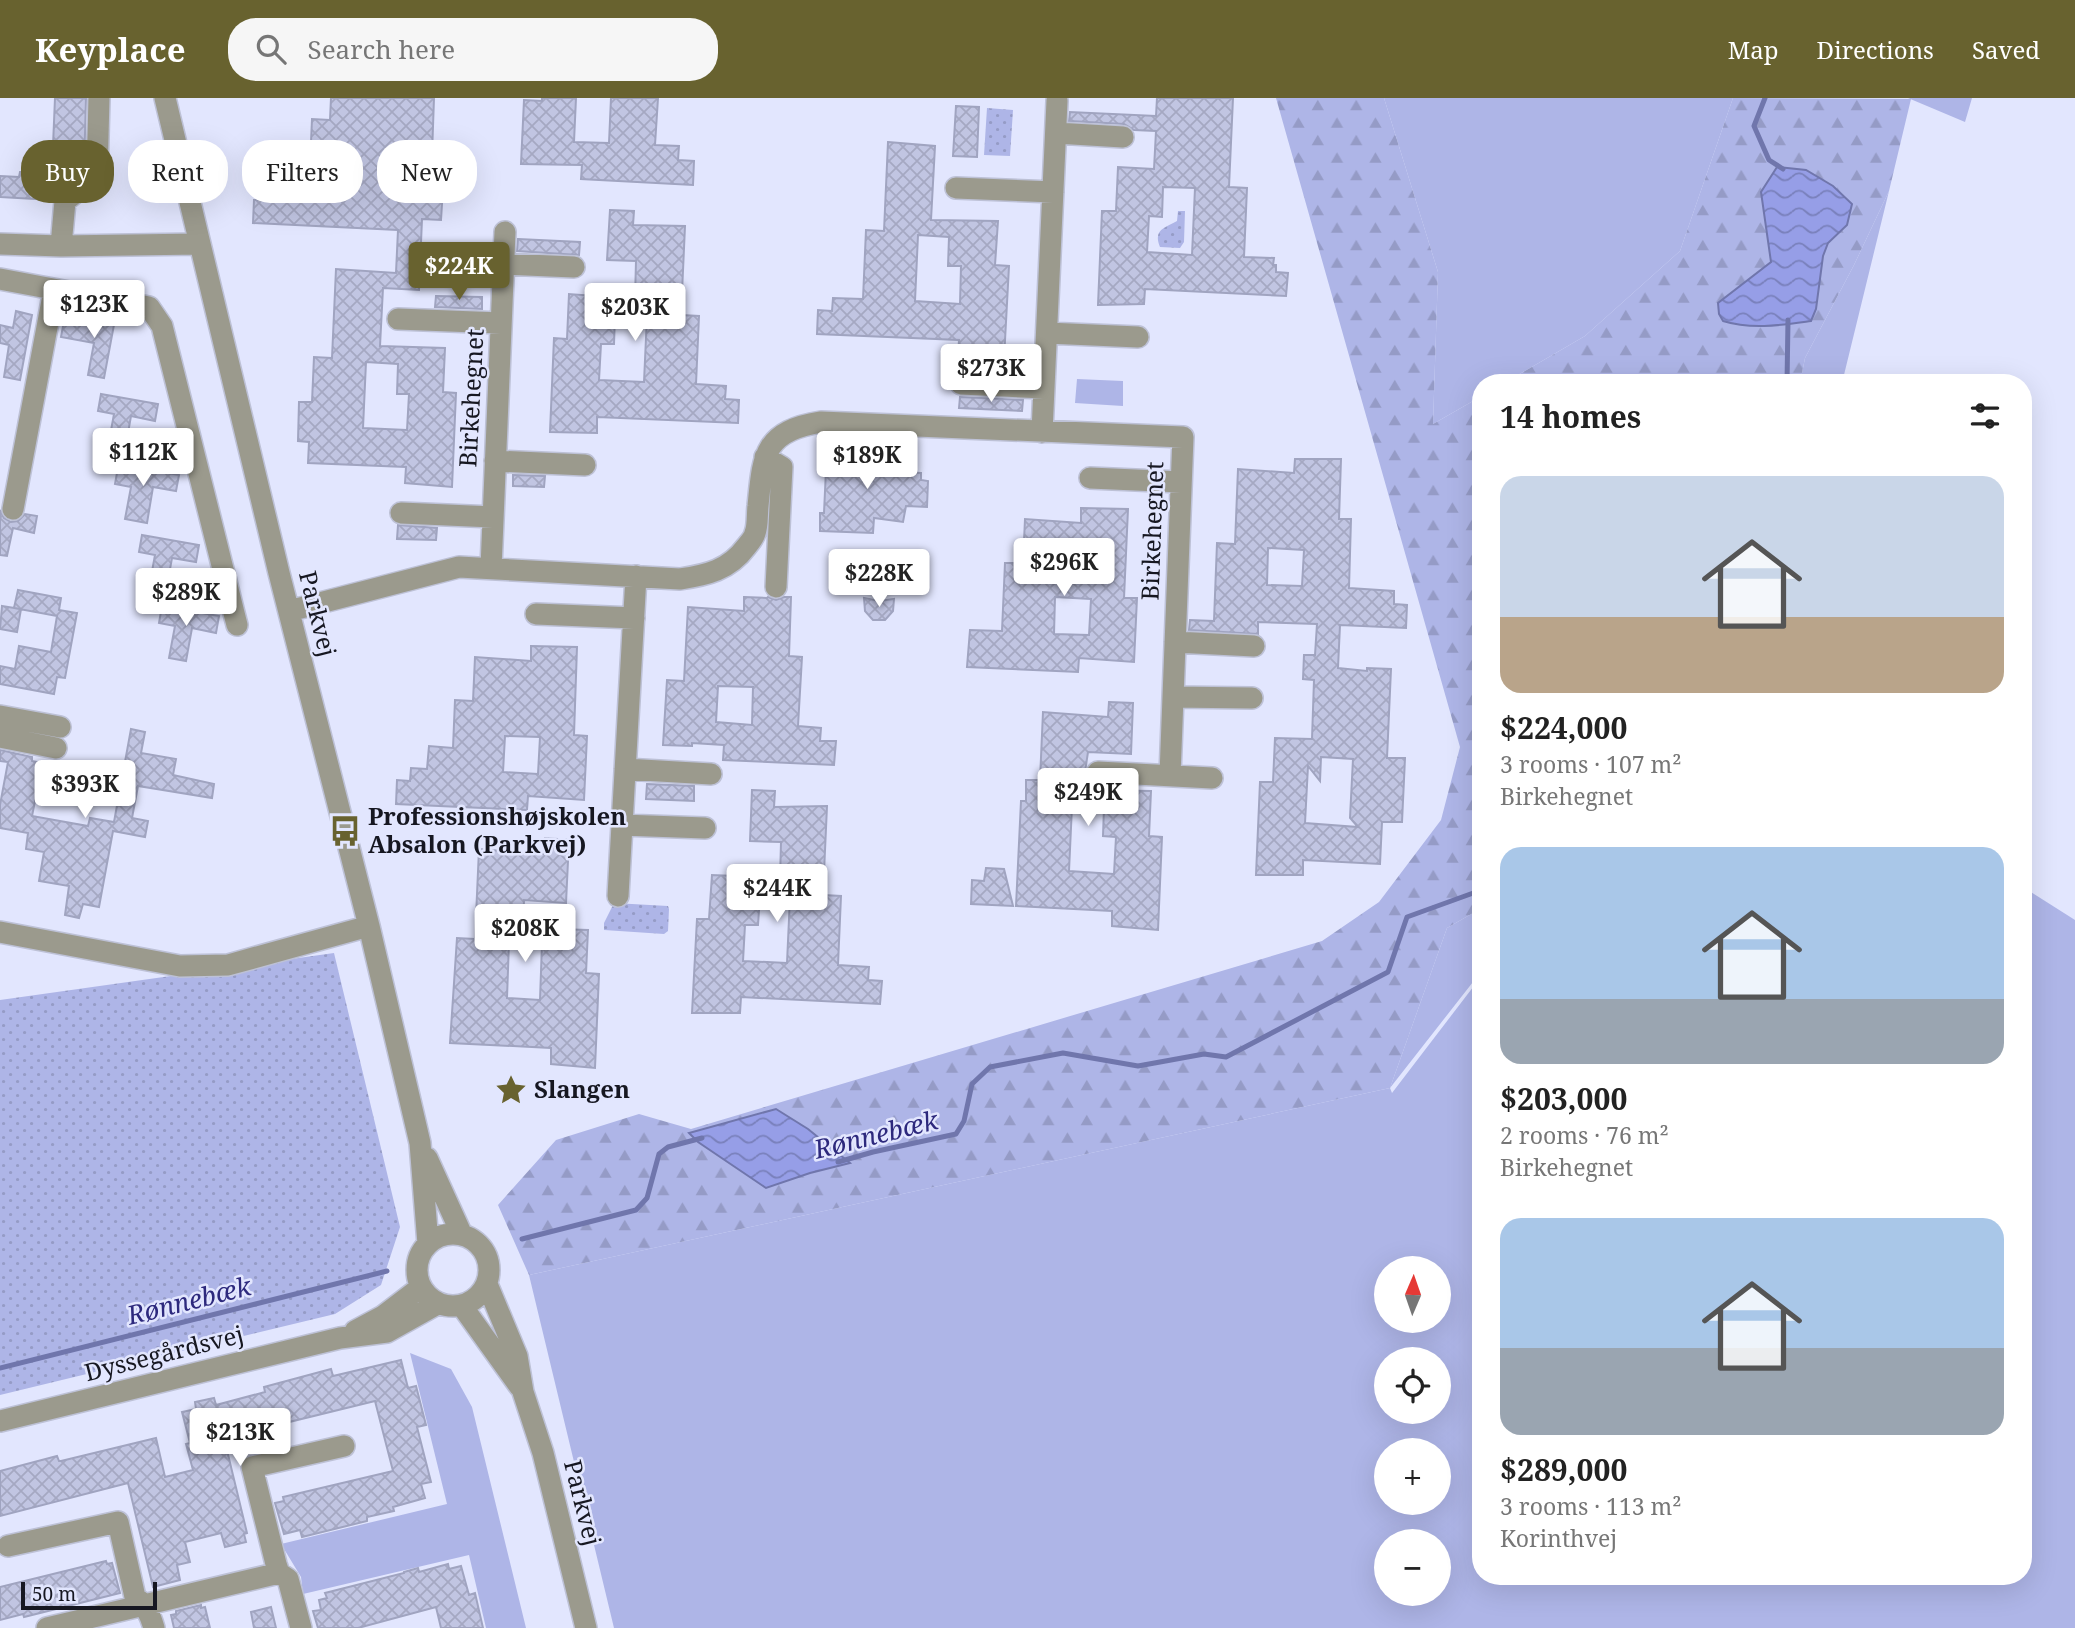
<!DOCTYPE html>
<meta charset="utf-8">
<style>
body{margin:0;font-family:"Noto Serif",serif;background:#f6f6f6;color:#222;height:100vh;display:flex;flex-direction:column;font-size:26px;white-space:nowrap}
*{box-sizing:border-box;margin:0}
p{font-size:23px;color:#767676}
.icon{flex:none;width:38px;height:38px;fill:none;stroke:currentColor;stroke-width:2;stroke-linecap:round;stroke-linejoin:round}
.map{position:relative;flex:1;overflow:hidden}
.drawer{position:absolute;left:1472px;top:276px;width:560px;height:1211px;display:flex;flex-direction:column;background:#fff;border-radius:28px;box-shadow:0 7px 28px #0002}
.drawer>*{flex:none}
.top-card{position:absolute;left:21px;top:42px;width:665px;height:63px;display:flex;gap:14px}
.needle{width:46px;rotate:2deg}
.fabs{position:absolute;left:1374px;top:1158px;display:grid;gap:14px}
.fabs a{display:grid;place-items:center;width:77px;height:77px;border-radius:50%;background:#fff;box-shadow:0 7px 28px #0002;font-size:35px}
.scale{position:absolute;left:21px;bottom:18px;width:136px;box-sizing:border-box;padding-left:7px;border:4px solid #161721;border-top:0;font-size:19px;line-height:24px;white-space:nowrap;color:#161721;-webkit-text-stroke:5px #e2e6fe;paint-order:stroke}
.price{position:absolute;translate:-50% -60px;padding:0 16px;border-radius:7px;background:#fff;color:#222;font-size:23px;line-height:46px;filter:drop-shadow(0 2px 4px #0008)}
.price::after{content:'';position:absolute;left:50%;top:42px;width:21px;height:16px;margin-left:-10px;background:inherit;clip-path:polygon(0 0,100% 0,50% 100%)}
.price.on{background:#68622f;color:#fff}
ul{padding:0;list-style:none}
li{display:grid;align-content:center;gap:14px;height:371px;padding:0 28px}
li span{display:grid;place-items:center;height:217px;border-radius:21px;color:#555}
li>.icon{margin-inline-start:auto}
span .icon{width:126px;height:126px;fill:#fffc;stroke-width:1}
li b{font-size:30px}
h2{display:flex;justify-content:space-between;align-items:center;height:84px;padding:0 28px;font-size:30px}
.tag{padding:0 24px;border-radius:28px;background:#fff;box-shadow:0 7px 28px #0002;font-size:24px;line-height:63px}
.tag.on{background:#68622f;color:#fff}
header{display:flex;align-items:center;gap:42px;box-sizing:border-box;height:98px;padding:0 35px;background:#68622f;color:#fff}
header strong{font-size:33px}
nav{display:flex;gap:38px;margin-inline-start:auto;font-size:24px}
.search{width:490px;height:63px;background:#f6f6f6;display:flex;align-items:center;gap:18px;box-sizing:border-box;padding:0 24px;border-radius:28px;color:#767676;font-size:26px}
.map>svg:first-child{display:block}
.green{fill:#aeb5e7;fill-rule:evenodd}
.forest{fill:url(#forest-firs)}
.park{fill:url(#park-dots)}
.water{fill:url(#water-waves);stroke:#7076ac;stroke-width:2}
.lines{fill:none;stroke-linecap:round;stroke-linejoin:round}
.stream{stroke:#7076ac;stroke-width:5}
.building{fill:url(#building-cross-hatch);stroke:#a0a4c0;stroke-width:2;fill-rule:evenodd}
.minor-casing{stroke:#bdc1d6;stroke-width:24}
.minor{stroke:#9b9a8d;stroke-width:21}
.labels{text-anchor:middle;stroke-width:5;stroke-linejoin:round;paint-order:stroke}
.street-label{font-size:24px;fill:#161721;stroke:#e2e6fe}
.poi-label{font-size:24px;font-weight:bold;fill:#161721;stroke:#e2e6fe;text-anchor:start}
.water-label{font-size:26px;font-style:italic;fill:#2d297d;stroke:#e2e6fe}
</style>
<header>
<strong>Keyplace</strong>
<div class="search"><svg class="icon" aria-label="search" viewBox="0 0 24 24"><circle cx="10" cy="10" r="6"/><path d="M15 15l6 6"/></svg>Search here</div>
<nav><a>Map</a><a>Directions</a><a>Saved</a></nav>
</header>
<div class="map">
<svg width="2075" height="1530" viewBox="0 0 2075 1530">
<defs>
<pattern id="forest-firs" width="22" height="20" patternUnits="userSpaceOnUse" patternTransform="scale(1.75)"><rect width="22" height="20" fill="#aeb5e7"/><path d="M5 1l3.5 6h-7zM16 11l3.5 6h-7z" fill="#959bc6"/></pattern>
<pattern id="park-dots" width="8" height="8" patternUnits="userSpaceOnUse" patternTransform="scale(1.75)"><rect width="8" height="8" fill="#aeb5e7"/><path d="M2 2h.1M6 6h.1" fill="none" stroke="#959bc6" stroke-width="1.8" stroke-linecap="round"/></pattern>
<pattern id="water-waves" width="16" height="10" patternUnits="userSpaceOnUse" patternTransform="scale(1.75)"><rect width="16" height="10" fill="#969ee7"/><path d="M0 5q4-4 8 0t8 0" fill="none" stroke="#7980bb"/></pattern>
<pattern id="building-cross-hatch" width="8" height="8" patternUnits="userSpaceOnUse" patternTransform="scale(1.75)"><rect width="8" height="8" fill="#c1c5e2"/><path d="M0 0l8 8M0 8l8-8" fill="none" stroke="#a5a8c2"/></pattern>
</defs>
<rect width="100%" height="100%" fill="#e2e6fe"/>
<path class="green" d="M1384,0H1733L1680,153L1585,238L1504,285H1480V299L1433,326L1438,174Z
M1908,0H1972L1965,24Z
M1889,93L1842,285H1800L1805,260L1854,167Z
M1077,281L1123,283V308L1075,305Z
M2023,789L2075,822V1530H614L529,1177L1390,990L1447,830L1480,811V875L1390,990L1392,995L1480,880V1479H2023ZM1386,1171H1438V1223H1386ZM1386,1262H1438V1314H1386ZM1386,1353H1438V1405H1386ZM1386,1444H1438V1496H1386Z
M410,1255L451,1271L472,1309L526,1530H486L469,1457L303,1496L301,1479L281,1446L447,1406Z"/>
<path class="forest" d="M1276,0H1384L1438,174L1433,326L1480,299V811L1447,830L1390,990L529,1177L498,1107L556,1042L639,1016L691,1031L1322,843L1379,804L1441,722L1460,649Z
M1733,0L1911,1L1889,93L1854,167L1805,260L1800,285H1504L1585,238L1680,153Z"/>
<path class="park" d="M987,10L1013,12L1010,58L984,57Z
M1178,113H1185L1184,144L1180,150L1160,149C1153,132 1164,130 1177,123Z
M614,805L668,808L669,811L668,833L664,836L604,832V825Z
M334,855L400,1129L381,1187L335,1216L0,1297V902Z"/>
<path class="water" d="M1777,69L1806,72L1833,88L1852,106L1847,127L1828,145L1823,158L1816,211L1811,223C1782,227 1752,232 1723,223L1719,216L1718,205L1771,164L1761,94Z
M776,1011L808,1031L850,1065L810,1075L766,1090L698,1044L689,1035Z"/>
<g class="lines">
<path class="stream" d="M1765,0L1754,28L1769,62L1783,71
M1787,285L1788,222
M838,1064L873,1054L956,1036L964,1023L972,986L990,969L1063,955L1138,968L1204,956L1226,959L1388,874L1407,819L1476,794L1480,791
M522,1141L636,1112L647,1100L659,1056L668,1049L702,1040
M0,1270L387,1173"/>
</g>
<path class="building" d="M55,0H86L84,71L80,74L52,72Z
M331,0H434L432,57L445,58L441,122L422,121L419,192L383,190L380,248L445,250L443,294L456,295L452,389L405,385L406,369L308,365L309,344L298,343L299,304H312L314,259L332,260L336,171L396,175L398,132L253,125L254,102H266L269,89L309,91L312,21L330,22ZM366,264L398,266L397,296H409L407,332L363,330Z
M542,0H576L574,44L609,45L611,0H658L655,47L679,48L678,62L694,63L693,87L581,81L582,67L521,66L524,2L542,3Z
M1157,0H1233L1229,89L1247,90L1244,159L1274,160L1273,167H1276V174L1288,175L1286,198L1145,191L1144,206L1098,207L1102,113H1116L1118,69L1154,71L1156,33L1134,32L1124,26L1069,23L1070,14L1156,18ZM1163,89L1195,90L1192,157L1147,154L1149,118L1162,119Z
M956,8L979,9L977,59L953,58Z
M888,44L935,48L931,122L998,123L995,167L1009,168L1004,261L958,257L959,242L817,236L818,212L832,213L833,200L863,201L866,132L884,133ZM918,137L949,139L948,168H961L960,206L915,203Z
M20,74L58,75L57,92L52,95V102L0,99V78L19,79Z
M610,112L634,113L633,127L685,128L681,217L699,218L696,286L726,288L725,301L739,302L738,325L597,319V335L550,334L554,240L567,241L569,196L635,201L636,163L607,162ZM615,217L647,218L644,284L599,282L601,246H614Z
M518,141L580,144L579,157L517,153Z
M436,198L482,199V211L435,209Z
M16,213L32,217L20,282L4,279L9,247L0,245V227L13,230Z
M99,213L116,216L104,280L88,277L94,245L61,239L64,223L97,229Z
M101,296L158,306L155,323L131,318L125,352L108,349L114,316L98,313Z
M960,299L1023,302L1022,313L959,310Z
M827,350L889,353L888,374L921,375V382L928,383L927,409L906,408L903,424L874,420L873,435L820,433V415H824Z
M1295,361H1341L1339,421H1351L1349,490L1394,493V506L1407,507L1406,530L1340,527L1338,570L1367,573V570L1391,571L1387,660H1405L1402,724H1382L1380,766L1303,762V777H1256L1260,684H1273L1275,640L1312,641L1314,582L1303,581L1304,557H1315L1317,526L1258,524V536L1189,532L1190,522L1214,523L1217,445L1235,446L1238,371L1294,375ZM1268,450L1304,452L1302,488L1267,487ZM1321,659L1353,661L1350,720L1358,729L1305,725L1308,668L1320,683Z
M119,364L157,370L156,373L179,377L176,393L153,389L147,425L125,421L131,389L115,386Z
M513,377L545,378L544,389L513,388Z
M1081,410L1128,411L1124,500H1137L1134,564L1079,560L1078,574L967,569L970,532L1002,533L1005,465H1023L1025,421L1081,425ZM1055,499L1091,501L1089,537L1054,536Z
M0,412L4,420L11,424L18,423L25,416L37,418L34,435L13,430L7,458L0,457Z
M398,427L437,430L436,442L397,441Z
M142,437L199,447L196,464L172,460L166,493L149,490L155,457L139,454Z
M18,492L61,500L59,512L77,515L65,580L57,579L54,596L0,586V568L15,571L19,548L51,554L57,518L14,510Z
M744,499L767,500L768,499L776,502L784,499H791L789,558L802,559L798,628L821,630L820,643H836L834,667L723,662L724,647L692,645V648L663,647L667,582L684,583L688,509L744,513ZM718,588L753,589L752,627L716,624Z
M864,500L879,503L894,501L893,513L885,522H873L865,513Z
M2,508L21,511L17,534L0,531Z
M162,508L219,518L216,535L192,530L186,563L169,560L175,528L159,525Z
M531,548L577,549L574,637L587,638L584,702L528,698L527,712L396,706L397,682L410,683L411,670L427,671L429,648L453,650L455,602L473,603L475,559L531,563ZM505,638L540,639L538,676L503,674Z
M1109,604L1133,605L1131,656L1088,654L1085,674L1086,692L1151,693L1149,738L1162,739L1158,832L1112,828V813L1016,808L1021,703H1026V682H1040L1043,614L1108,619ZM1072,708L1104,709L1103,738L1116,739L1114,776L1069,773Z
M131,631L145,634L141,655L176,661L173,677L214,686L212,700L138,688L132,720L148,723L145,739L113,733L99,809L83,806L79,820L65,817L69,788L39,783L44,754L26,751L28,735L0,730V707L8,664L0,663V652L32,659V663L47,666L44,684L39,683L32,718L88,728L90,720L114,724Z
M647,686L694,688V703L646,701Z
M752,692L775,693L774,709L827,708L823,797L841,798L838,867L869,869L868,882L882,883L880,906L741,899L740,915H692L697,821H709L712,777L735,778V781L780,782L781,744L750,743ZM760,798L790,799L787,865L743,863L745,827H758Z
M545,740L569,742L566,805L524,802L523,830L588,832L586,875L599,876L595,970L551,966V950L450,945L457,840L475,841L479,751L502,753V755L545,756ZM509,844L542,845L540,902L507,900Z
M986,770L1004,771L1013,808L971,806L972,782L984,783Z
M401,1262L408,1290L416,1288L426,1327L417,1329L431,1384L421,1386L425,1400L393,1409L394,1413L367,1419V1423L302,1439L300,1432L284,1436L275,1405L284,1403L283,1399L393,1373L375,1303L224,1340L247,1435L244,1436L246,1444L225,1449L221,1435L185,1444L190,1464L177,1467L180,1482L153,1489L128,1385L0,1418V1373L57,1358L59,1363H61L156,1340L165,1379L193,1372L186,1346L190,1345L182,1314L196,1311L195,1304L214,1300L216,1307L265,1294L264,1289L331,1271L333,1278Z
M106,1463L107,1466L112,1465L120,1495L24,1519L23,1516L0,1522V1489Z
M448,1466L449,1471L461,1468L469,1497L475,1495L483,1530H441L436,1509L358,1530H318L313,1513L321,1512L319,1502L327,1500L325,1495L404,1475V1474L418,1470L419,1474Z
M201,1507V1510L205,1509L210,1530H174L171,1517L176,1516V1513Z
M271,1509L276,1530H254L251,1514Z"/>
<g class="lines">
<defs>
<path id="minor" d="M165,0L279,475L369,828L420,1045L428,1146
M1056,35L1123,39
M956,90L1053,94
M0,146L61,148L199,146
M61,148L65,103L97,77L99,0
M504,166L574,169
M0,181L149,209L162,228L237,527
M398,221L501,225
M1047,235L1138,239
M961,286L1044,290
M1042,334L1057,3
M765,359L782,369L776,489
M495,363L585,367
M1090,380L1181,384
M13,411L54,192
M401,415L493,419
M491,470L505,134
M289,513L459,469L680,481C707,477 729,472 746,449C749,445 754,440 755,435C758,428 757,416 758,408C763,358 763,333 821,324L1183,339L1170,677
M536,516L634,520
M1175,544L1254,548
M1173,599L1252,600
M0,618L60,629
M0,639L56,650
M625,671L711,676
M1098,674L1212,680
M622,727L705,730
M618,798L636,478
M0,834L180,868L228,867L369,828
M427,1060L462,1137
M417 1172a36 36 0 1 1 72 0a36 36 0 1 1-72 0Z
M487,1186L517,1258L523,1294L543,1355L586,1530
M462,1208L520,1289
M355,1233L383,1218L421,1189
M0,1323L340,1240L387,1234L439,1205
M8,1448L118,1424L135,1499C146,1508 150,1516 154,1530
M47,1530L279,1475
M301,1530L288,1481L279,1475L276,1466L252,1369L344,1348"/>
</defs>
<use href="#minor" class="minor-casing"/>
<use href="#minor" class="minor"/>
</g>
<defs>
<symbol id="bus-bare" viewBox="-9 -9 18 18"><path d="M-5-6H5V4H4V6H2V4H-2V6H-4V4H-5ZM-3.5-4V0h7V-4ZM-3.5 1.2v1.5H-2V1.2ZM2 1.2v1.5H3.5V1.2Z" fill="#68622f" stroke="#e2e6fe" stroke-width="2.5" paint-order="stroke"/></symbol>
<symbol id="sight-bare" viewBox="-9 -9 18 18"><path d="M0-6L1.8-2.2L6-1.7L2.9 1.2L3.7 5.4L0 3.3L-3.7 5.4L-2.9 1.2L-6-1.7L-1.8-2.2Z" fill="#68622f" stroke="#e2e6fe" stroke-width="2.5" paint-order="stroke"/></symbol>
</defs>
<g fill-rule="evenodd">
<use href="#bus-bare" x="323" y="711" width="44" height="44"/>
<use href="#sight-bare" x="489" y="970" width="44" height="44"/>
</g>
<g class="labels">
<g class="street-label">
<text transform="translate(472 300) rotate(-87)" y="8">Birkehegnet</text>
<text transform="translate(1153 433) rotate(-88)" y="8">Birkehegnet</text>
<text transform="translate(317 516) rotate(76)" y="8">Parkvej</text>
<text transform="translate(164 1256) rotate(-14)" y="8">Dyssegårdsvej</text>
<text transform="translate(582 1405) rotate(76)" y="8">Parkvej</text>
</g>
<g class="poi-label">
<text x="368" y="727">Professionshøjskolen<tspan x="368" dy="28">Absalon (Parkvej)</tspan></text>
<text x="534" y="1000">Slangen</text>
</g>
<g class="water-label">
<text transform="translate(876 1037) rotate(-14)" y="9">Rønnebæk</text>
<text transform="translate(189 1203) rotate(-14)" y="9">Rønnebæk</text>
</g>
</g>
</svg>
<div class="fabs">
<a><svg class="needle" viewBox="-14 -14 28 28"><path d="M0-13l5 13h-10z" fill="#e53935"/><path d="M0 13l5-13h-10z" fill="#767676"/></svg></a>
<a><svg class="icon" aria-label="locate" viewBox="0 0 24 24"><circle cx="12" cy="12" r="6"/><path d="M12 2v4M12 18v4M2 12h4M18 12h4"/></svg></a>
<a>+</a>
<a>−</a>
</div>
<div class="scale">50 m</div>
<b class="price on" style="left:459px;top:204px">$224K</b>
<b class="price" style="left:94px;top:242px">$123K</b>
<b class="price" style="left:635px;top:245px">$203K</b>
<b class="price" style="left:991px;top:306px">$273K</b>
<b class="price" style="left:143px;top:390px">$112K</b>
<b class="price" style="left:867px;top:393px">$189K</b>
<b class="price" style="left:1064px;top:500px">$296K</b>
<b class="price" style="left:879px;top:511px">$228K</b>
<b class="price" style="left:186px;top:530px">$289K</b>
<b class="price" style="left:85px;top:722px">$393K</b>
<b class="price" style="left:1088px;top:730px">$249K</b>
<b class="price" style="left:777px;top:826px">$244K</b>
<b class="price" style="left:525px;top:866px">$208K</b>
<b class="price" style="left:240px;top:1370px">$213K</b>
<div class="top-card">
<a class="tag on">Buy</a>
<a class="tag">Rent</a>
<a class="tag">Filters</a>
<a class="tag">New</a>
</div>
<section class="drawer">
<h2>14 homes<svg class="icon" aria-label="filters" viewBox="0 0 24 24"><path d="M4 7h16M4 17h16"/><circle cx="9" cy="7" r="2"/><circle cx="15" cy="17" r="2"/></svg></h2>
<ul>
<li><span style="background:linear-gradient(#c9d6e8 65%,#b9a48a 0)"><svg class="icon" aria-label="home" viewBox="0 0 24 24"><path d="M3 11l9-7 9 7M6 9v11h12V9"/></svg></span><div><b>$224,000</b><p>3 rooms · 107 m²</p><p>Birkehegnet</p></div></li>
<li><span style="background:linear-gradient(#a9c7e8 70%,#9aa5b1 0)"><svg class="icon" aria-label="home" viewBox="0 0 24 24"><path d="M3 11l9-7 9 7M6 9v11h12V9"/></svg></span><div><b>$203,000</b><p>2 rooms · 76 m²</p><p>Birkehegnet</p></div></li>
<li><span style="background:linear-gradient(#a9c7e8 60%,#9aa5b1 0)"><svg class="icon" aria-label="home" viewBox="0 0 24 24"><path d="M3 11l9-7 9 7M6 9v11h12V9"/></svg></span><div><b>$289,000</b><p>3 rooms · 113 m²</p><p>Korinthvej</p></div></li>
</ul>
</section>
</div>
